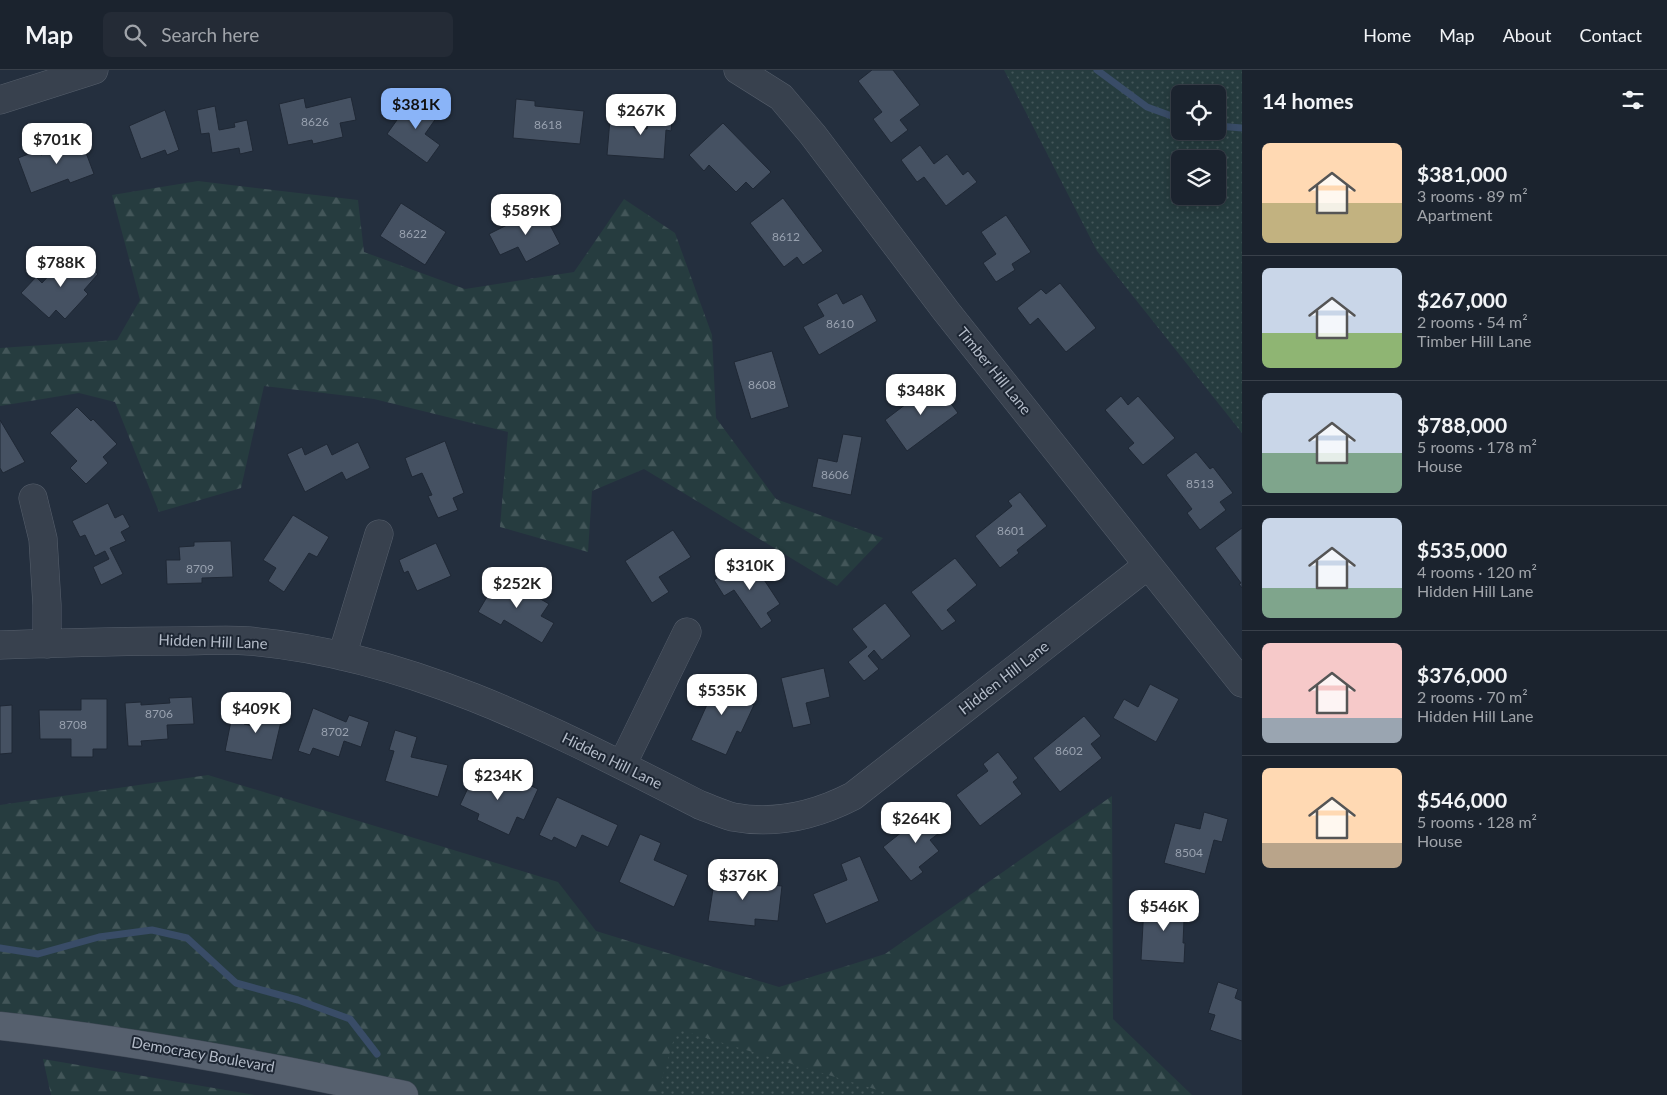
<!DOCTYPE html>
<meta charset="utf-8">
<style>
body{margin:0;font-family:Lato,sans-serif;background:#242b36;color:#f1f3f6;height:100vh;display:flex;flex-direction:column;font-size:19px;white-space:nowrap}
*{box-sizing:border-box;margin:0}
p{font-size:16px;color:#a0a4aa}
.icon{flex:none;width:28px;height:28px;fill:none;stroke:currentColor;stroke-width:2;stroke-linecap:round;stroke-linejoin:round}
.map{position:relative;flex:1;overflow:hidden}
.drawer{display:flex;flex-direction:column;background:#1b232e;width:425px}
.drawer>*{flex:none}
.tools{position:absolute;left:1171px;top:15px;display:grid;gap:10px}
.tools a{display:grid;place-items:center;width:55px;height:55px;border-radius:8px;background:#1b232e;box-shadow:0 2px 12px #0003,0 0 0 1px #39404a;font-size:25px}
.price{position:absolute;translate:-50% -42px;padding:0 11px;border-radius:10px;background:#fff;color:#222;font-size:16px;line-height:32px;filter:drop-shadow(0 1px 2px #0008)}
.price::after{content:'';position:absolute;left:50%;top:30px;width:15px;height:11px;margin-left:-8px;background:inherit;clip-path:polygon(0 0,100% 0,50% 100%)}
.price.active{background:#8ab4f8;color:#111}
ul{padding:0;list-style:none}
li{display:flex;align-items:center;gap:15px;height:125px;padding:0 20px}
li+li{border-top:1px solid #39404a}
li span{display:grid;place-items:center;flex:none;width:140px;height:100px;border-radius:8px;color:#555}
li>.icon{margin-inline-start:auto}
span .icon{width:60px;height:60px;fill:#fffc;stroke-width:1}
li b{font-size:21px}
h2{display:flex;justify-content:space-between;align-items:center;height:60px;padding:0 20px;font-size:21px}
header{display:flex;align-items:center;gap:30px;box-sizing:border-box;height:70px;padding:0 25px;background:#1b232e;border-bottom:1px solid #39404a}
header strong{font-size:24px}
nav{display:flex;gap:28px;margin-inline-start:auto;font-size:18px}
.search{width:350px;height:45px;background:#242b36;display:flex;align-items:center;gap:12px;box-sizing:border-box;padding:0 18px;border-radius:8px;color:#a0a4aa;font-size:19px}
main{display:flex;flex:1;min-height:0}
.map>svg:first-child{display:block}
.forest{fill:url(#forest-firs)}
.park{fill:url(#park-dots);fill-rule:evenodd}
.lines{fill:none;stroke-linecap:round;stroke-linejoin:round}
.stream{stroke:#394c67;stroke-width:7}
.building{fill:#455162;stroke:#1f2835}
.minor-casing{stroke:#565f6c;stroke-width:29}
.major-casing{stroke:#414a57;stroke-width:29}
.minor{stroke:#38414e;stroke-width:28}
.major{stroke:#56606e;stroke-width:28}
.labels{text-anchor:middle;stroke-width:4;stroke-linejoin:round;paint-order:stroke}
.number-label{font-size:12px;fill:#98a1af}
.street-label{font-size:15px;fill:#b4bcc9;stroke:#1d2633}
</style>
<header>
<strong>Map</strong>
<div class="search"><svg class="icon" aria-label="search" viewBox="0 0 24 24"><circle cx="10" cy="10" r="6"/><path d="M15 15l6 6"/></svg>Search here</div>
<nav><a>Home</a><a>Map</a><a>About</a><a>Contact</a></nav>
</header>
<main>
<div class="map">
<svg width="1242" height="1025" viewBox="0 0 1242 1025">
<defs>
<pattern id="forest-firs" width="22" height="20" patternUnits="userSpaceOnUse" patternTransform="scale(1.25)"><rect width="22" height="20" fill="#263c3f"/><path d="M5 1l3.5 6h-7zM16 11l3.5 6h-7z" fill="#435659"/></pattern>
<pattern id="park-dots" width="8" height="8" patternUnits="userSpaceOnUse" patternTransform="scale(1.25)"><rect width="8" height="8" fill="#263c3f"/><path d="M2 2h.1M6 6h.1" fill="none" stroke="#435659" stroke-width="1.8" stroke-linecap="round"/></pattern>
</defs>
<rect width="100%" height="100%" fill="#242f3e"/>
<path class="forest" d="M198,111L358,130L364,182L465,219L574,202L624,129L675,163L712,265L716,348L776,429L883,468L837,516L644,399L592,421L588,482L500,457L508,362L374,329L264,316L241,418L159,442L115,332L79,323L0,336V278L117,270L140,230L112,125Z
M208,705L558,812L596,861L779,917L885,884L1112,726L1113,949L1192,1025H404L0,956V735Z
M43,989L255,1025H51Z"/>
<path class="park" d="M1004,0H1242V363L1097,181ZM1180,24H1218V61H1180ZM1180,89H1218V126H1180Z
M677,959L894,1025H657Z"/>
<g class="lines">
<path class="stream" d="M1097,0L1147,37L1180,49
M1218,56L1242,58
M0,878L38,884L99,867L152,860L187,868L236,913L298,930L350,949L377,984"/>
</g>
<path class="building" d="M872,0H893L920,35L900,50L908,60L891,73L873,49L882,42L858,11Z
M414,26L439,44L425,64L440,75L427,93L387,64Z
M351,27L356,50L340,53L343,67L313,74L312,70L288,75L279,34L304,28L306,38Z
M516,29L535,31V36L584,41L580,74L513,68Z
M215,36L219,60L235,57L234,53L247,50L253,81L240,84L239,78L212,83L209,63L201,64L197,40Z
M649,38L673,40L671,61L666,60L664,89L607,85L610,49L635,51L634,58L647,59Z
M165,40L179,80L167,85L165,80L141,89L129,56Z
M723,53L771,102L753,119L746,112L736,122L709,95L704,101L689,85Z
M79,64L94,104L70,113L68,109L31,123L18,88L39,80L41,85L64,76L62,70Z
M920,75L934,94L947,84L963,105L968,101L977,112L946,136L924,107L917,112L901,90Z
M783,128L823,181L803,195L797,187L784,197L750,153Z
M401,133L446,162L425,195L380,166Z
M541,138L560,174L526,192L518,177L500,185L489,164Z
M1006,145L1031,182L1012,194L1015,200L996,212L983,193L996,184L981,162Z
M67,186L74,193L80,187L98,204L84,220L88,224L65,249L56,240L49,248L21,223L36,207L42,213Z
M1060,213L1096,258L1066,282L1038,248L1030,255L1017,238L1041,219L1046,224Z
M837,223L843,234L862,224L877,251L819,285L803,257L824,246L817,234Z
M772,281L789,337L751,349L734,292Z
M935,312L958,343L907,381L885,350Z
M1121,326L1128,335L1138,326L1175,368L1143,395L1128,378L1134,373L1105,340Z
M77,337L91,351L93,349L117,374L103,387L108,393L86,414L70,398L77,391L50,363Z
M0,350L25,392L3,403L0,398Z
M843,364L862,367L851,425L812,417L818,388L837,392Z
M445,371L464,423L453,428L458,440L438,448L428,426L432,425L422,403L412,407L405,388Z
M358,372L370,398L346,410L342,402L305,422L287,384L302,377L305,385L327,374L332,385Z
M1196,382L1210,399L1213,397L1233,423L1220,432L1226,440L1200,460L1187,443L1192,439L1166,405Z
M1020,422L1047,456L1017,480L1019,483L1000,498L975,466L1012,436L1008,431Z
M108,433L115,448L123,444L130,457L121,462L126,471L110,478L123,504L101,515L93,497L109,489L105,481L95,486L85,465L80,467L72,451Z
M293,445L329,467L317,487L309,483L284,522L268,511L276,498L263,490Z
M1242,458V518L1239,514L1241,513L1215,478Z
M673,460L691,487L659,507L669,522L652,533L625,491Z
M231,471L233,507L202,508V513L167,514L166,490H180L179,477L194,476V472Z
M436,473L451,506L417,521L408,501L404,503L399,490Z
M749,487L780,534L767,543L772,551L761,559L734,520L724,526L714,510Z
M955,488L977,515L947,540L956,551L942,561L911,522Z
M500,505L549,534L541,546L554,553L542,573L504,550L501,555L478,542Z
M885,533L911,566L882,590L874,580L868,586L879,599L864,611L848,592L867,577L852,559Z
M824,598L830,627L806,633L811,654L793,658L781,608Z
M712,606L741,619L737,628L754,635L741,663L737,661L726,685L691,670L710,628L703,625Z
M1150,614L1179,629L1156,672L1113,648L1124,629L1138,637Z
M192,627L194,654L167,655L168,669L141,671L142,676H128L125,633L141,632V635L170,633L169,628Z
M81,629H107V679H93V687H71V669H40L39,640H81Z
M12,635V683L0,684V636Z
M262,635L284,639L272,690L225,681L232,646L245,648L244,654L258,657Z
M313,638L346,652L349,645L369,652L361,677L344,671L339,687L313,678L310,685L298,681Z
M1084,646L1101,666L1091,674L1102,688L1060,722L1033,688Z
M395,660L417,667L411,687L448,695L438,727L385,711L394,681L389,680Z
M998,682L1018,708L1013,712L1022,724L980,756L956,725L988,701L983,694Z
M476,701L512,717L516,709L538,719L524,750L517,747L509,765L477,750L479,744L460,735Z
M557,727L618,755L608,777L582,765L576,778L554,767L552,771L539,765Z
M932,738L947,757L930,770L939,781L919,797L923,802L911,811L883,777Z
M1204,742L1228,749L1222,772L1214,770L1205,804L1164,793L1175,753L1200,759Z
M640,764L661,773L654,790L688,805L674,837L619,812Z
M860,786L879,831L826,854L813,824L847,810L841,794Z
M716,800L740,803L739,812L782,816L778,851L755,849V856L708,851Z
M1162,827L1185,828L1183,873H1185L1184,893L1141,890L1144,836L1161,837Z
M1218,912L1238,919L1235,928L1242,931V971L1210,960L1215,945L1208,943Z"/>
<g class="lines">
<defs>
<path id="minor" d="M738,0L781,27L813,65L946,241L1242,613
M0,30L94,0
M33,428L43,469L47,535V574
M0,575C60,573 121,571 181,571C204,571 227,569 249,571C412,585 557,662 700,735C711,739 722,744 733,747C775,755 816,745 853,726L1148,495
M342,586L379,464
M622,695L687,562"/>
<path id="major" d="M0,956C136,971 270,996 404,1025"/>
</defs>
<use href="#minor" class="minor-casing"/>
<use href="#major" class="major-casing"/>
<use href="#minor" class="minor"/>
<use href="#major" class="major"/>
</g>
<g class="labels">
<g class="number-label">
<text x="315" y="56">8626</text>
<text x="548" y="59">8618</text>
<text x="413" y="168">8622</text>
<text x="786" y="171">8612</text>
<text x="840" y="258">8610</text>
<text x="762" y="319">8608</text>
<text x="835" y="409">8606</text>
<text x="1200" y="418">8513</text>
<text x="1011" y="465">8601</text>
<text x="200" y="503">8709</text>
<text x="159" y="648">8706</text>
<text x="73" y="659">8708</text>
<text x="335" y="666">8702</text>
<text x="1069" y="685">8602</text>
<text x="1189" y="787">8504</text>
</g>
<g class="street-label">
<text transform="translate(994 301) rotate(51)" y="5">Timber Hill Lane</text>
<text transform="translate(213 572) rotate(2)" y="5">Hidden Hill Lane</text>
<text transform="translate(1004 608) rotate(-38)" y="5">Hidden Hill Lane</text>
<text transform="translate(612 691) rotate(26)" y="5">Hidden Hill Lane</text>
<text transform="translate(203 985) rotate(10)" y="5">Democracy Boulevard</text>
</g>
</g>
</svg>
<div class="tools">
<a><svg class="icon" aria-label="locate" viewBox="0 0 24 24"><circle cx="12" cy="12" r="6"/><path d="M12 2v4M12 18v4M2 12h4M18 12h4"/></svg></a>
<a><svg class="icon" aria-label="layers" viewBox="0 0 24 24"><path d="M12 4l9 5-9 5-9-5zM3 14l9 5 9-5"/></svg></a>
</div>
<b class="price active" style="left:416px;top:60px">$381K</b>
<b class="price" style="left:641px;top:66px">$267K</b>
<b class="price" style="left:57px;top:95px">$701K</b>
<b class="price" style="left:526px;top:166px">$589K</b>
<b class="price" style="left:61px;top:218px">$788K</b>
<b class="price" style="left:921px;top:346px">$348K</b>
<b class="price" style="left:750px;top:521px">$310K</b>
<b class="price" style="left:517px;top:539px">$252K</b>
<b class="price" style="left:722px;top:646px">$535K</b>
<b class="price" style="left:256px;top:664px">$409K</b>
<b class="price" style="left:498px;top:731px">$234K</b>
<b class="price" style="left:916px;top:774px">$264K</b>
<b class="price" style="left:743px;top:831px">$376K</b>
<b class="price" style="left:1164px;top:862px">$546K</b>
</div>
<section class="drawer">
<h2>14 homes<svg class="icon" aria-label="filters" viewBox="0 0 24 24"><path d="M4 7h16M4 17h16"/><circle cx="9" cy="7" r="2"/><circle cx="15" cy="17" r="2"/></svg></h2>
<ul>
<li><span style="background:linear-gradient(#ffd9b3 60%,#c2b280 0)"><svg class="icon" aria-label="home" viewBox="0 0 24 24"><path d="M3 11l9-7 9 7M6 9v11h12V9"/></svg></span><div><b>$381,000</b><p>3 rooms · 89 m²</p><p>Apartment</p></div></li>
<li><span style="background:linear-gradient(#c9d6e8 65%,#8fb573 0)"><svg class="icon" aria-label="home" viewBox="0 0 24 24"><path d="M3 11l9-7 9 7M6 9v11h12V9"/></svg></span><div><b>$267,000</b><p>2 rooms · 54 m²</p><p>Timber Hill Lane</p></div></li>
<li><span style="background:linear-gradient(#c9d6e8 60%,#7fa58c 0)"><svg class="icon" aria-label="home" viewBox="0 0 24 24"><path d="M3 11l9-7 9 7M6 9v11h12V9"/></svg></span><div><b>$788,000</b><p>5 rooms · 178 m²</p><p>House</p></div></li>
<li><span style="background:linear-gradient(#c9d6e8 70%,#7fa58c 0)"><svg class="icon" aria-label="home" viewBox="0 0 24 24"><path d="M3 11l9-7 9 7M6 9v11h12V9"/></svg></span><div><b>$535,000</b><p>4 rooms · 120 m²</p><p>Hidden Hill Lane</p></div></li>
<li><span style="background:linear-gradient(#f6c9c9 75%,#9aa5b1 0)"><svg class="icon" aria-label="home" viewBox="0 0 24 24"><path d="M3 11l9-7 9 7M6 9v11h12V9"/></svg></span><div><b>$376,000</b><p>2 rooms · 70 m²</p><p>Hidden Hill Lane</p></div></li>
<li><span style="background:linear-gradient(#ffd9b3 75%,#b9a48a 0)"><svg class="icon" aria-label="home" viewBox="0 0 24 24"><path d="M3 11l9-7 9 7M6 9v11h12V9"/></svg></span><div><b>$546,000</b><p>5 rooms · 128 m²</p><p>House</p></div></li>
</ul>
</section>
</main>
